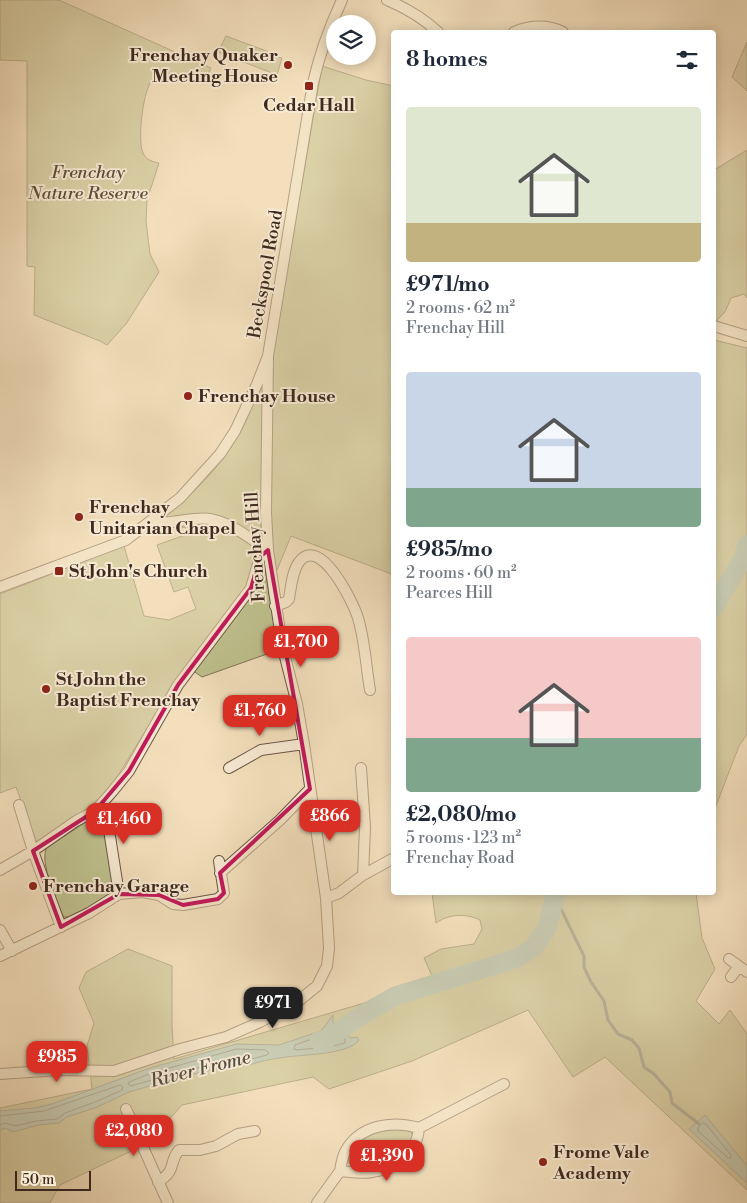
<!DOCTYPE html>
<meta charset="utf-8">
<style>
body{margin:0;font-family:"Libre Bodoni",serif;background:#f6f6f7;color:#1f2937;height:100vh;display:flex;flex-direction:column;font-size:19px;white-space:nowrap}
*{box-sizing:border-box;margin:0}
p{font-size:16px;color:#747a83}
.icon{flex:none;width:28px;height:28px;fill:none;stroke:currentColor;stroke-width:2;stroke-linecap:round;stroke-linejoin:round}
.map{position:relative;flex:1;overflow:hidden}
.details{position:absolute;left:391px;top:30px;width:325px;height:865px;display:flex;flex-direction:column;background:#fff;border-radius:5px;box-shadow:0 2px 12px #0003}
.details>*{flex:none}
.buttons{position:absolute;left:326px;top:15px;display:grid;gap:10px}
.buttons a{display:grid;place-items:center;width:50px;height:50px;border-radius:50%;background:#fff;box-shadow:0 2px 12px #0003;font-size:25px}
.scale{position:absolute;left:15px;bottom:12px;width:76px;box-sizing:border-box;padding-left:5px;border:2px solid #3f291f;border-top:0;font-size:14px;line-height:18px;white-space:nowrap;color:#3f291f;-webkit-text-stroke:4px #f7ead3;paint-order:stroke}
.price{position:absolute;translate:-50% -42px;padding:0 11px;border-radius:10px;background:#d93025;color:#fff;font-size:16px;line-height:32px;filter:drop-shadow(0 1px 2px #0008)}
.price::after{content:'';position:absolute;left:50%;top:30px;width:15px;height:11px;margin-left:-8px;background:inherit;clip-path:polygon(0 0,100% 0,50% 100%)}
.price.active{background:#222;color:#fff}
ul{padding:0;list-style:none}
li{display:grid;align-content:center;gap:10px;height:265px;padding:0 15px}
li span{display:grid;place-items:center;height:155px;border-radius:5px;color:#555}
li>.icon{margin-inline-start:auto}
span .icon{width:90px;height:90px;fill:#fffc;stroke-width:1}
li b{font-size:21px}
h2{display:flex;justify-content:space-between;align-items:center;height:60px;padding:0 15px;font-size:21px}
.map>svg:first-child{display:block}
.green{fill:#bfc18e;stroke:#7f7556}
.water{fill:#9bbcb2;stroke:#768177}
.lines{fill:none;stroke-linecap:round;stroke-linejoin:round}
.shore{stroke:#6d7268;stroke-width:1}
.stream{stroke:#768177;stroke-width:3}
.river{stroke:#9bbcb2;stroke-width:19}
.minor-casing{stroke:#6c5646;stroke-width:12}
.minor{stroke:#f7ead3;stroke-width:10}
.marked{fill:none;stroke:#c2185b;stroke-width:4;stroke-linejoin:round}
.poi-dot{fill:#8f2418;stroke:#f7ead3;stroke-width:2}
.labels{text-anchor:middle;stroke-width:4;stroke-linejoin:round;paint-order:stroke}
.poi-label{font-size:18px;font-weight:bold;fill:#3f291f;stroke:#f7ead3;text-anchor:start}
.park-label{font-size:18px;font-style:italic;fill:#5f4f3b;stroke:#f7ead3}
.street-label{font-size:18px;fill:#3f291f;stroke:#f7ead3}
.water-label{font-size:19px;font-style:italic;fill:#564e44;stroke:#f7ead3}
</style>
<div class="map">
<svg width="747" height="1203" viewBox="0 0 747 1203">
<rect width="100%" height="100%" fill="#f3dfbc"/>
<filter id="stains"><feTurbulence type="fractalNoise" baseFrequency=".004" numOctaves="4"/><feColorMatrix values="0 0 0 0 .2 0 0 0 0 .09 0 0 0 0 .02 0 0 0 .5 -.17"/></filter>
<radialGradient id="worn" r=".72"><stop offset=".6" stop-color="#630" stop-opacity="0"/><stop offset="1" stop-color="#630" stop-opacity=".3"/></radialGradient>
<path class="green" d="M0,0H59L211,68L208,74C192,77 166,69 154,78C143,86 137,141 143,153C146,160 153,162 159,163L147,200L146,221L150,254L159,272L126,324L107,345L100,341L34,315L35,267L27,266V61L0,60Z
M226,36L269,52L268,55L282,58L277,75L218,52Z
M747,42V91L732,77Z
M322,66L366,80L394,86V575L291,536L275,575L270,533L273,351Z
M747,150V298L744,294L731,298L725,312L716,321L714,320V170Z
M714,340L747,348V734L739,746L714,811Z
M259,388H263L261,529L260,538L255,539L233,523L167,519L166,516C194,493 221,466 239,434C247,420 253,403 259,388Z
M208,522L231,529L253,546L256,558L247,588L159,709L117,777L103,795L86,809L37,843L16,787L0,793V594L124,546L144,616L169,620L196,609L188,587L174,592L157,545L188,534L185,527L176,529L174,523Z
M264,562L271,605L281,649L202,677L192,670L261,563Z
M89,820L102,827L106,839L113,886L112,891L106,898L72,917H64C57,907 43,867 45,854C45,852 46,849 47,847Z
M432,893H696L702,938L715,969L696,1001L719,1024L730,1010L747,1034V1190L605,1057L573,1077L528,1010L412,1061L329,1089L313,1077L182,1105L148,1143L60,1185L50,1203H0V1108L92,1089L87,1046L94,1023L79,988L86,972L128,949L172,966V1026L174,1059L371,1001L432,976L424,958L441,949L474,944L482,929L480,920C465,913 449,914 436,923Z
M392,1127L410,1131L413,1136L412,1142L398,1160L369,1171L353,1168L349,1163L348,1155L354,1144L365,1136Z"/>
<path class="water" d="M333,1015V1023L351,1038L357,1037L359,1040C347,1056 299,1054 280,1058C269,1059 259,1062 249,1065L245,1062L181,1077L129,1092L97,1107L67,1117L59,1123L38,1125L13,1132L5,1128L0,1130V1111L34,1108L52,1104L150,1068L237,1044L279,1045L321,1031Z
M705,1115L747,1166V1183L689,1129Z"/>
<g class="lines">
<path class="shore" d="M330,1028L345,1039V1043L329,1047L296,1050L294,1049L295,1045L323,1035Z
M237,1049L266,1050L269,1053L267,1055L252,1059L244,1057L180,1072L131,1086L128,1084L129,1082L152,1073Z
M0,1116L44,1111L120,1085L123,1087L122,1090L95,1102L65,1113L57,1119L36,1121L15,1126L5,1123L0,1125
M703,1123L706,1124L731,1155V1158H728L698,1131V1128Z"/>
<path class="stream" d="M555,897L584,956V967L591,982L604,1001L608,1020L618,1034L632,1040L639,1048L644,1067L654,1074L670,1092L672,1103L699,1124"/>
<path class="river" d="M714,607L742,561L747,544
M319,1041L327,1039L362,1015L395,996L518,958L534,947L547,928L556,892"/>
<defs>
<path id="minor" d="M387,0C406,8 423,18 438,32
M514,32C531,25 546,24 563,32
M714,326L747,336
M152,521C163,527 192,516 210,519C232,523 249,538 268,550
M0,587L126,540L180,498L220,454L235,431L257,384L268,356L313,83C320,52 329,28 342,0
M275,606L286,602L289,599C291,587 292,572 299,562C320,534 353,602 358,618C365,641 366,667 370,690
M229,768L261,750L304,744
M361,768L365,827L363,875
M19,805L33,851L61,927
M95,811L109,830L119,894
M0,870L33,851L76,821L95,811L112,792L129,771L178,685L251,588L260,557L268,550
M220,873L280,820L310,789
M326,898L339,893L363,875L394,858
M0,930L12,951
M0,956L89,913L119,894L142,892L159,895L173,904L183,905L218,899L224,893L219,861
M729,959L747,972
M731,977L739,966
M0,1074L59,1070L114,1071L180,1049L226,1037L260,1022L296,1003L317,986L327,966L329,948L326,898L304,744L297,704L282,645L268,550L266,512L268,356
M126,1109L168,1203
M340,1171C341,1165 342,1158 345,1152C359,1125 392,1120 419,1128L504,1084
M158,1182C178,1169 168,1163 179,1150H200L216,1146L238,1134L255,1131
M317,1203L340,1171C350,1172 362,1174 372,1172C396,1169 417,1154 419,1128"/>
</defs>
<use href="#minor" class="minor-casing"/>
<use href="#minor" class="minor"/>
</g>
<path d="M0 0H747V1203H0ZM268,550L310,789L220,873L224,893L218,899L183,905L159,895L119,894L61,927L33,851L95,811L129,771L178,685L251,588L260,557Z" fill="#f3dfbc" fill-opacity=".55" fill-rule="evenodd"/>
<path class="marked" d="M268,550L310,789L220,873L224,893L218,899L183,905L159,895L119,894L61,927L33,851L95,811L129,771L178,685L251,588L260,557Z"/>
<g class="poi-dot">
<circle cx="288" cy="65" r="5"/>
<rect x="304" y="81" width="10" height="10" rx="2.5"/>
<circle cx="188" cy="396" r="5"/>
<circle cx="79" cy="517" r="5"/>
<rect x="54" y="566" width="10" height="10" rx="2.5"/>
<circle cx="46" cy="689" r="5"/>
<circle cx="33" cy="886" r="5"/>
<circle cx="543" cy="1162" r="5"/>
</g>
<g class="labels">
<g class="poi-label">
<text x="278" y="61" text-anchor="end">Frenchay Quaker<tspan x="278" dy="21">Meeting House</tspan></text>
<text x="309" y="111" text-anchor="middle">Cedar Hall</text>
<text x="198" y="402">Frenchay House</text>
<text x="89" y="513">Frenchay<tspan x="89" dy="21">Unitarian Chapel</tspan></text>
<text x="69" y="577">St John's Church</text>
<text x="56" y="685">St John the<tspan x="56" dy="21">Baptist Frenchay</tspan></text>
<text x="43" y="892">Frenchay Garage</text>
<text x="553" y="1158">Frome Vale<tspan x="553" dy="21">Academy</tspan></text>
</g>
<g class="park-label">
<text x="88" y="178">Frenchay<tspan x="88" dy="21">Nature Reserve</tspan></text>
</g>
<g class="street-label">
<text transform="translate(265 274) rotate(-80)" y="6">Beckspool Road</text>
<text transform="translate(255 547) rotate(-94)" y="6">Frenchay Hill</text>
</g>
<g class="water-label">
<text transform="translate(200 1068) rotate(-14)" y="7">River Frome</text>
</g>
</g>
<rect width="100%" height="100%" filter="url(#stains)"/>
<rect width="100%" height="100%" fill="url(#worn)"/>
</svg>
<div class="buttons">
<a><svg class="icon" aria-label="layers" viewBox="0 0 24 24"><path d="M12 4l9 5-9 5-9-5zM3 14l9 5 9-5"/></svg></a>
</div>
<div class="scale">50 m</div>
<b class="price" style="left:301px;top:668px">£1,700</b>
<b class="price" style="left:260px;top:737px">£1,760</b>
<b class="price" style="left:330px;top:842px">£866</b>
<b class="price" style="left:124px;top:845px">£1,460</b>
<b class="price active" style="left:273px;top:1029px">£971</b>
<b class="price" style="left:57px;top:1083px">£985</b>
<b class="price" style="left:134px;top:1157px">£2,080</b>
<b class="price" style="left:387px;top:1182px">£1,390</b>
<section class="details">
<h2>8 homes<svg class="icon" aria-label="filters" viewBox="0 0 24 24"><path d="M4 7h16M4 17h16"/><circle cx="9" cy="7" r="2"/><circle cx="15" cy="17" r="2"/></svg></h2>
<ul>
<li><span style="background:linear-gradient(#dfe7d0 75%,#c2b280 0)"><svg class="icon" aria-label="home" viewBox="0 0 24 24"><path d="M3 11l9-7 9 7M6 9v11h12V9"/></svg></span><div><b>£971/mo</b><p>2 rooms · 62 m²</p><p>Frenchay Hill</p></div></li>
<li><span style="background:linear-gradient(#c9d6e8 75%,#7fa58c 0)"><svg class="icon" aria-label="home" viewBox="0 0 24 24"><path d="M3 11l9-7 9 7M6 9v11h12V9"/></svg></span><div><b>£985/mo</b><p>2 rooms · 60 m²</p><p>Pearces Hill</p></div></li>
<li><span style="background:linear-gradient(#f6c9c9 65%,#7fa58c 0)"><svg class="icon" aria-label="home" viewBox="0 0 24 24"><path d="M3 11l9-7 9 7M6 9v11h12V9"/></svg></span><div><b>£2,080/mo</b><p>5 rooms · 123 m²</p><p>Frenchay Road</p></div></li>
</ul>
</section>
</div>
